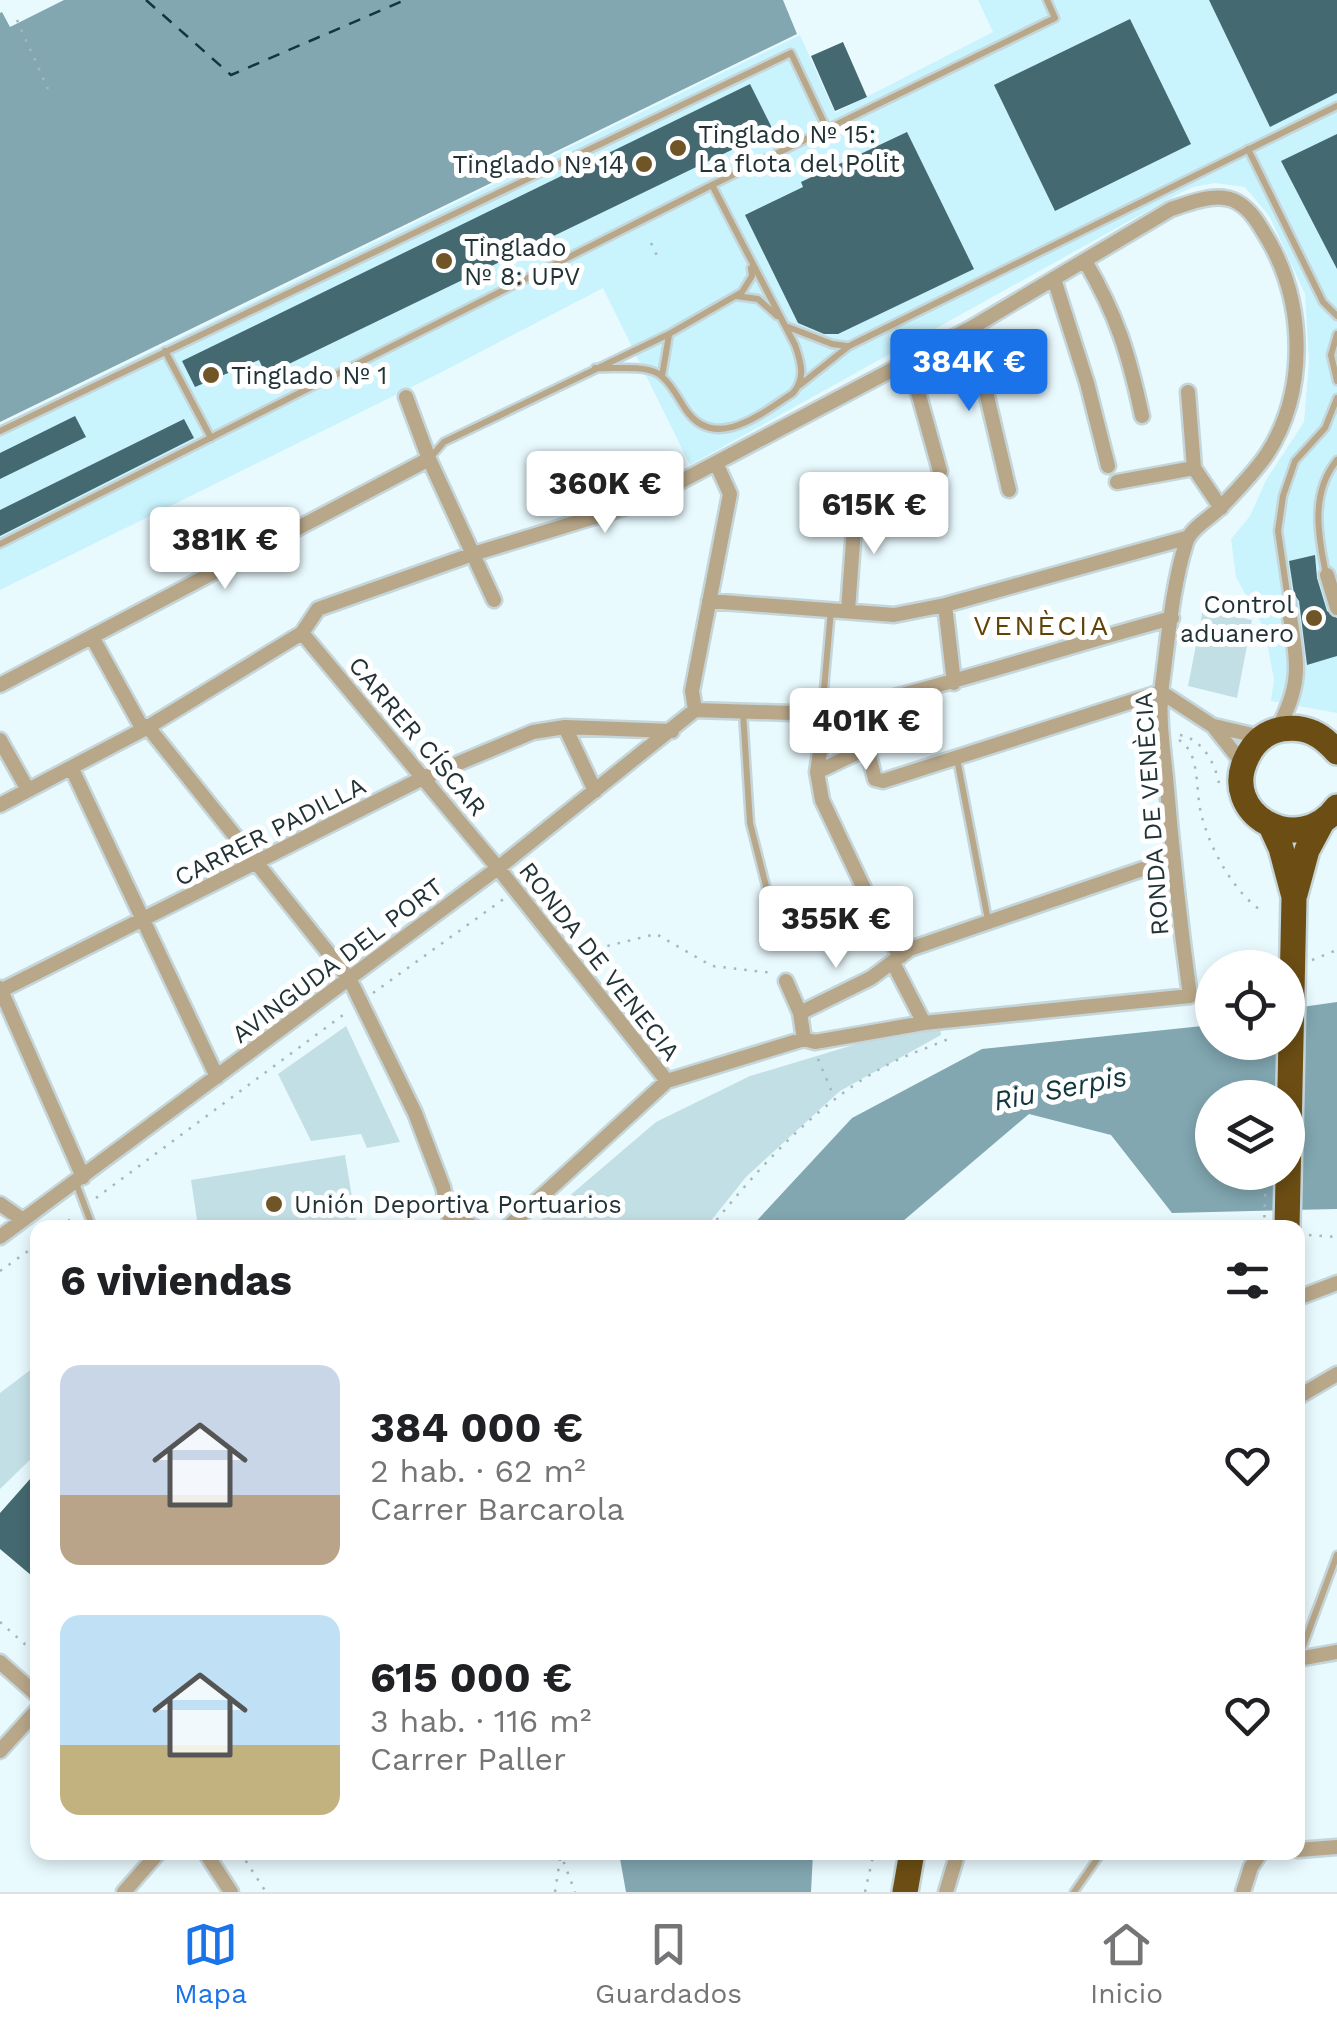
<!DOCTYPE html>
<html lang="es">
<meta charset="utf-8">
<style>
body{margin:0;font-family:"Work Sans",sans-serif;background:#f6f6f6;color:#202124;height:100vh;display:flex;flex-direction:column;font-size:38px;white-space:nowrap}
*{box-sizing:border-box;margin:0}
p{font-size:32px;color:#757577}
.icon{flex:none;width:55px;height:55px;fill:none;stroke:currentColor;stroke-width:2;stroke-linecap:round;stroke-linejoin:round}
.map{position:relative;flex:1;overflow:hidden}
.sheet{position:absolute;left:30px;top:1220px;width:1275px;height:640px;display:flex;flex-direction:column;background:#fff;border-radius:20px;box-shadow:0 5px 15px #0003}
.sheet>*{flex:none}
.buttons{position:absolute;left:1195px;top:950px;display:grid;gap:20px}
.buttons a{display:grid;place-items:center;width:110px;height:110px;border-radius:50%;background:#fff;box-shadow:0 5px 15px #0003;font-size:50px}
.price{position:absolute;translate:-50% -85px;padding:0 22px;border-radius:10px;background:#fff;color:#222;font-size:32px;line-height:65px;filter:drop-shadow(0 2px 5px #0008)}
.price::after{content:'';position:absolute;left:50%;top:60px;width:30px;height:22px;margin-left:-15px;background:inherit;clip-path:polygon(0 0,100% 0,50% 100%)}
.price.current{background:#1a73e8;color:#fff}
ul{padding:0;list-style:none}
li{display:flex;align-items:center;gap:30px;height:250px;padding:0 30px}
li span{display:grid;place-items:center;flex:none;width:280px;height:200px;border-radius:20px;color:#555}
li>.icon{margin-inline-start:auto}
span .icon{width:120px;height:120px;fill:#fffc;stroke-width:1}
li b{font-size:42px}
h2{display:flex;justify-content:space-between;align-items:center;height:120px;padding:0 30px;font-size:42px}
.tab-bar{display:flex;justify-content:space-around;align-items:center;height:140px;border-top:2px solid #e0e0e0;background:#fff;font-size:28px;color:#757577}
.tab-bar a{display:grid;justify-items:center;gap:5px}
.tab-bar .current{color:#1a73e8}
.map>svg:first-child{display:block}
.built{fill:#c9f3fd}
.green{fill:#c3dfe6}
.water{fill:#82a7b1;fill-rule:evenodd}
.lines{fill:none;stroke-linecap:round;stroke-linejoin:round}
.ferry{stroke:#11363e;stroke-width:2.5;stroke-dasharray:12 10;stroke-linecap:butt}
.building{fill:#456971}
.lane-casing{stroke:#c5d6da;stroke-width:11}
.street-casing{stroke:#c5d6da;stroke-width:19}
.highway-casing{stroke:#c5d6da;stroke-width:30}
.path{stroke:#a6b7bb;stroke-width:2.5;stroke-dasharray:2.5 8;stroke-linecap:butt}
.lane{stroke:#b9a789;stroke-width:6}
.street{stroke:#b9a789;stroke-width:14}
.highway{stroke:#6c4e14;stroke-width:25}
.highway-bridge-casing{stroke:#c5d6da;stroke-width:30;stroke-linecap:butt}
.highway-bridge{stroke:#6c4e14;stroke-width:25}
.poi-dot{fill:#705627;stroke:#fff;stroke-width:4}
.labels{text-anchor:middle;stroke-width:10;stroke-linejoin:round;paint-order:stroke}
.poi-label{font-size:25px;fill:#223337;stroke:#fff;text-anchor:start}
.street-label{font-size:25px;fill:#223337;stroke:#fff}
.neighbourhood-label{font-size:28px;letter-spacing:2.5px;fill:#604307;stroke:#fff}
.water-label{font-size:28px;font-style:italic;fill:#11363e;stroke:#fff}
</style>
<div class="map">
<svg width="1337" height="1892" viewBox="0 0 1337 1892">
<rect width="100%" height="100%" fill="#e9fafe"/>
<path class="built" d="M978,0H1337V713L1271,701L1274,679L1264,628L1236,577L1231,539L1250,516L1266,480L1304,422L1309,362L1305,294L1270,217L1245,187L1215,183L1193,187L1176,195L690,465L603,288L434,376L0,590V425L800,35L835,113L993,32Z"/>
<path class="green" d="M1203,609L1252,620L1237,698L1188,686Z
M346,1026L400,1142L367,1148L361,1134L311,1141L278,1074Z
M940,1029L941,1035L840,1091L746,1177L706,1227H533L656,1122L750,1076L873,1039Z
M345,1155L357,1227H198L191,1180Z
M37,1365V1453L0,1489V1393Z"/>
<path class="water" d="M64,0H783L797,34L0,422V13L2,12L10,27Z
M1337,1002V1209L1172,1213L1111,1135L1029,1114L896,1227L750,1228L852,1118L982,1049L1212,1025V1042H1288V1009ZM1212,1098H1288V1172H1212Z
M619,1853H813L811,1892H626Z"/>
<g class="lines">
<path class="ferry" d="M146,0L231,75L405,0"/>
</g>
<path class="building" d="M1209,0H1337V93L1270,127Z
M1130,19L1191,144L1055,211L994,85Z
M843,42L867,97L835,111L811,56Z
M750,84L773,130L266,375L259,360L195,387L182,361Z
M907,132L974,269L838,334H824L798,323L745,215L803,187L801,182Z
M1337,134V269L1281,161Z
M75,416L86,437L0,479V453Z
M184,419L194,438L0,536V510Z
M1315,555L1317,578L1327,611L1337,618V656L1307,665L1299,601L1294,594L1289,561Z
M38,1470V1581L0,1549V1513Z"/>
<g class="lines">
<defs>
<path id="lane" d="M1248,149L1323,302L1337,316
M736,296L758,299L777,316
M788,327L832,344L847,346
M1337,334L1331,355L1337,381
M165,351L211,438
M595,368C614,369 641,365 657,373C669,380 678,398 686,410C715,452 761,414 793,393C806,378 801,362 795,345L712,185L1055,18L1047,0
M662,376L669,335
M800,385L849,346L1337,106
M0,431L791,53L826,127
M430,458L444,442L669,334L742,292L752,276L751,268
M0,544L712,185
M1326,574C1318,536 1310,493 1337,460
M1288,600L1278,531L1283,496L1295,461L1325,428L1337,398
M822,712L831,610
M743,713L750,823L768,894
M957,759L988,920
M76,1183L93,1228
M1299,1657L1337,1555
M1074,1892L1102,1852"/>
<path id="street" d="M1085,261C1117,315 1129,355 1142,416
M1054,279L1087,383L1108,466
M971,328L1009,490
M905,363L913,374L940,471
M1188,392L1194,468L1221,508
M406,397L429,459L494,600
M1117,482L1194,468
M1327,575L1337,608
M709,601L894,615L945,605L1186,538
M945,605L954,683
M848,611L856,500
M302,633L498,868L667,1081
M92,637L140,724L148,727L350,980L415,1113L443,1187L452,1228
M0,685L429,459
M1161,692L1213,726L1243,764
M858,706C964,681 1067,646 1172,618
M695,710L822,714L858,706L867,748L817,772L826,713
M695,710L692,691L730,494L717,465
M1214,726L1261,737
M565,727L595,791
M1277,730C1306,677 1295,658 1288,602
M0,740L28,790
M867,748L875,779L883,781L1161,692
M72,769L217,1077
M817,772L822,800L887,937L901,956
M0,805L148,727L302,633L318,609L473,554L640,503L971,328L1171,209C1190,203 1217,191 1237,202C1253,211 1261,228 1270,243C1305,306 1307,392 1267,454C1255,472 1237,490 1222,506C1212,517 1190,528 1186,543C1172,586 1168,641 1162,685C1158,715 1163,747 1166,777C1172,850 1180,923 1190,996L924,1023L815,1042L804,1039L667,1081L507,1228
M893,963L924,1023
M786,981L800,1013L804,1039
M0,988L83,1177
M0,991L423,778L533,732L565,727L672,731
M800,1013L871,978L910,949L1172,859
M0,1204L23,1220
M449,1213L476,1228
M0,1237L498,868L695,710
M1298,1298L1337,1283
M1298,1397L1337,1374
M1298,1659L1337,1652
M0,1662L38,1696
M0,1751L38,1709
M1298,1850L1337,1847
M205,1852L231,1892
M124,1892L159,1852
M946,1892L958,1852
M1243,1892L1251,1867L1261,1852"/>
<path id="highway" d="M1337,752C1322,735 1306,725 1282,729C1266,732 1254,742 1247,757C1218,814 1299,859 1337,807
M1271,826L1281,848L1293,893
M1294,898L1307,850L1322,822
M905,1892L912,1852"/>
</defs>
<use href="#lane" class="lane-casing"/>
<use href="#street" class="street-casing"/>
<use href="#highway" class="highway-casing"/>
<path class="path" d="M17,20L48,89
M651,243L660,262
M1180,735C1202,739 1215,763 1219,783
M1179,740C1201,753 1195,790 1201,813C1209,847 1233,892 1263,912
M587,951L656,934L712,966L773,973
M1312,960L1337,950
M373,993L505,898
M818,1059L834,1097
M96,1198L347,1012
M60,1228L74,1216
M710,1228C761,1165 820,1099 893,1062C912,1053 932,1046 951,1038
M1264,1228L1266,1172
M1309,1235L1337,1237
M0,1271L38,1244
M0,1622L38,1656
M240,1852L266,1892
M560,1852L575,1892
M555,1892L560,1859
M865,1892L874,1852"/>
<use href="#lane" class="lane"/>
<use href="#street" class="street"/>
<use href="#highway" class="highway"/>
<defs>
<path id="highway-bridge" d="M1287,1228L1294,898"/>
</defs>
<use href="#highway-bridge" class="highway-bridge-casing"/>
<use href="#highway-bridge" class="highway-bridge"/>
</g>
<g class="poi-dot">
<circle cx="678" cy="148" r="10"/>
<circle cx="644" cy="164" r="10"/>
<circle cx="444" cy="261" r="10"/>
<circle cx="211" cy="375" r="10"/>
<circle cx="1314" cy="618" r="10"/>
<circle cx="274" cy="1204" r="10"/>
</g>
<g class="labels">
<g class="poi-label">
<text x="698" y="143">Tinglado Nº 15:<tspan x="698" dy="29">La flota del Polit</tspan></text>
<text x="624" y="173" text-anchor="end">Tinglado Nº 14</text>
<text x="464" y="256">Tinglado<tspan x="464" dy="29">Nº 8: UPV</tspan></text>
<text x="231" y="384">Tinglado Nº 1</text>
<text x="1294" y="613" text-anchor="end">Control<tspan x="1294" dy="29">aduanero</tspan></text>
<text x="294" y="1213">Unión Deportiva Portuarios</text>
</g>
<g class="street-label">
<text transform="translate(418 736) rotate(50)" y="9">CARRER CÍSCAR</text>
<text transform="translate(1151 814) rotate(-94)" y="9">RONDA DE VENÈCIA</text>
<text transform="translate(270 831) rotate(-27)" y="9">CARRER PADILLA</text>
<text transform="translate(337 960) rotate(-37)" y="9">AVINGUDA DEL PORT</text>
<text transform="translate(600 961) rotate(52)" y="9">RONDA DE VENECIA</text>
</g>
<g class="neighbourhood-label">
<text x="1042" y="635">VENÈCIA</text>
</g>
<g class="water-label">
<text transform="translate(1060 1088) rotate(-11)" y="10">Riu Serpis</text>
</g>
</g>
</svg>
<div class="buttons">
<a><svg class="icon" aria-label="locate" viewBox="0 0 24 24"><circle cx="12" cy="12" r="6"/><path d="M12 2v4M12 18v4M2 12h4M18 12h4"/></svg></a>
<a><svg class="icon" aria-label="layers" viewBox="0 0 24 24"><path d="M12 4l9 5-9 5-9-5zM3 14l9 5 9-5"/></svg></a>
</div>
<b class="price current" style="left:969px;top:414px">384K €</b>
<b class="price" style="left:605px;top:536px">360K €</b>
<b class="price" style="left:874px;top:557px">615K €</b>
<b class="price" style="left:225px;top:592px">381K €</b>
<b class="price" style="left:866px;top:773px">401K €</b>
<b class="price" style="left:836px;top:971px">355K €</b>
<section class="sheet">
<h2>6 viviendas<svg class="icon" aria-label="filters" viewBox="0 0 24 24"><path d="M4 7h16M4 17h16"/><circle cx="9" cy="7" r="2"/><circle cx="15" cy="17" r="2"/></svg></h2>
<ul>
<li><span style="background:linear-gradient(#c9d6e8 65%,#b9a48a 0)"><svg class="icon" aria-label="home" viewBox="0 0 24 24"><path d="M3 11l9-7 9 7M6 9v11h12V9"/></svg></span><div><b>384 000 €</b><p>2 hab. · 62 m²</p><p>Carrer Barcarola</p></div><svg class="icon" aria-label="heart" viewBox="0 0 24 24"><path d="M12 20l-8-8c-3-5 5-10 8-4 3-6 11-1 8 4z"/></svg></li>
<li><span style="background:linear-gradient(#bfe0f5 65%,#c2b280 0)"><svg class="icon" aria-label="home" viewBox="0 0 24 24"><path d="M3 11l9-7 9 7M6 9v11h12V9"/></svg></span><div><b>615 000 €</b><p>3 hab. · 116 m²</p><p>Carrer Paller</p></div><svg class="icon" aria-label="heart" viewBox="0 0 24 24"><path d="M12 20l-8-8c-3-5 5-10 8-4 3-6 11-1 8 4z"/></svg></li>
</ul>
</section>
</div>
<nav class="tab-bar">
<a class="current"><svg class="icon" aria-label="map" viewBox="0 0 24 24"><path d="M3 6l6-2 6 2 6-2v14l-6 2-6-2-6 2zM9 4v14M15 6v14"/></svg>Mapa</a>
<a><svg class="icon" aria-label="saved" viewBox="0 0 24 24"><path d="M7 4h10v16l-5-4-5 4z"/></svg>Guardados</a>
<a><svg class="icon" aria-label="home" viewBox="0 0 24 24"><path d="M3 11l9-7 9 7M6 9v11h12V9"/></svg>Inicio</a>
</nav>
